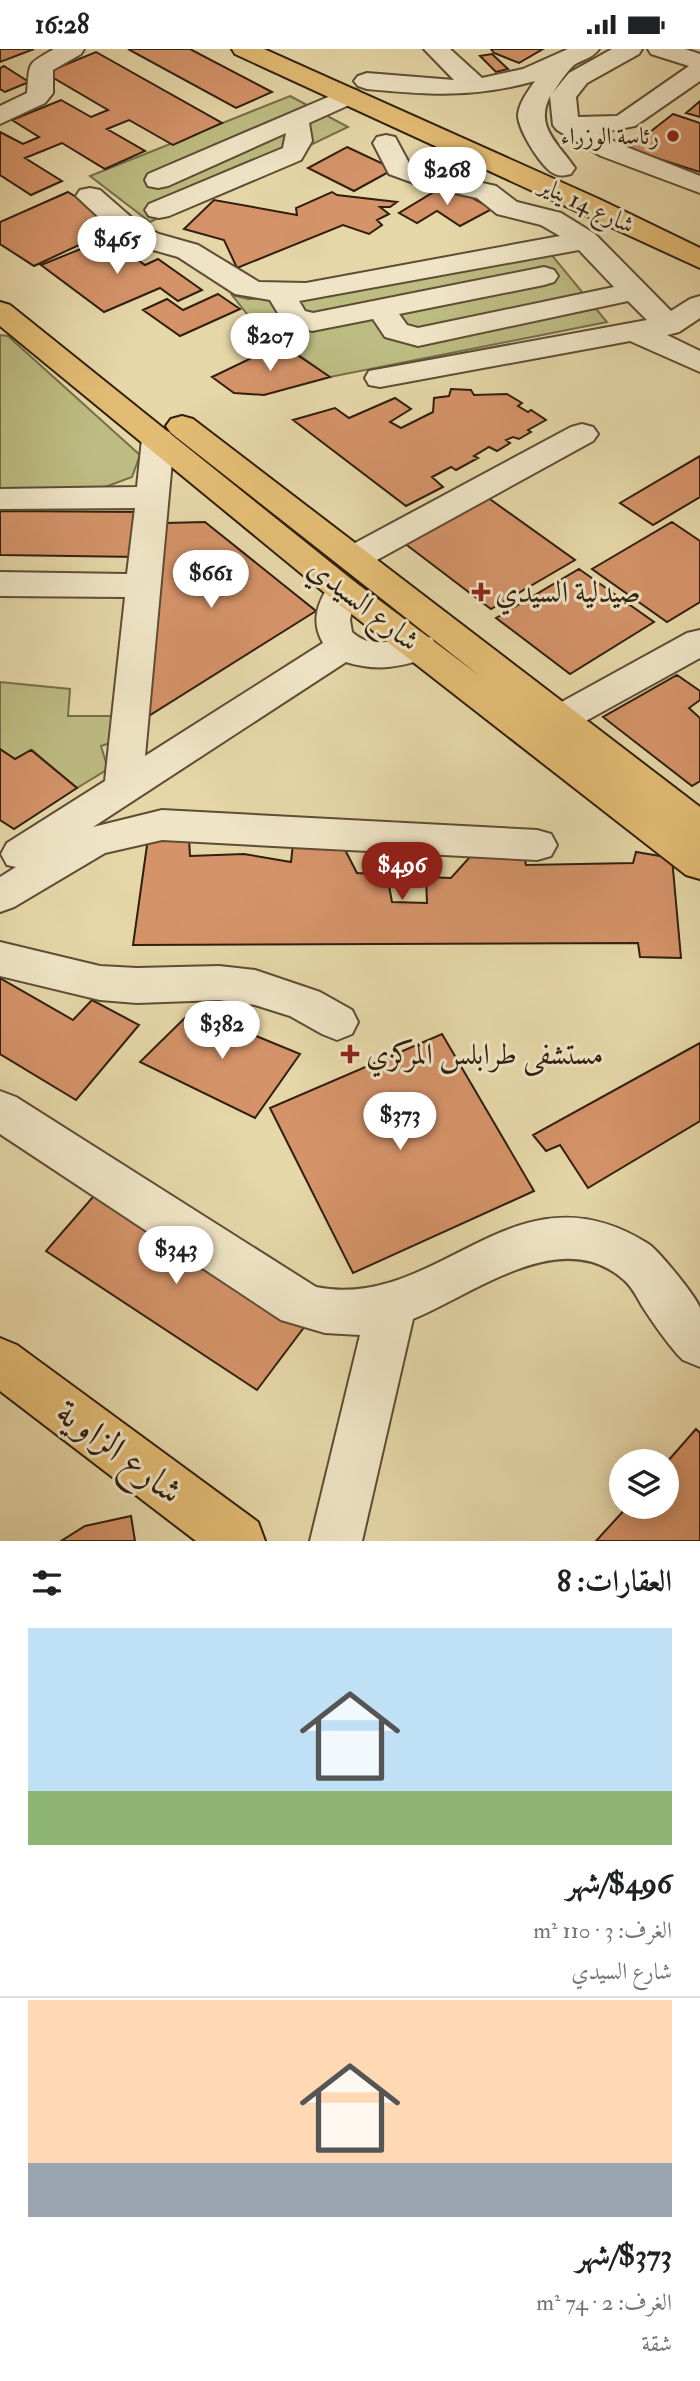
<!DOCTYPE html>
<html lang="ar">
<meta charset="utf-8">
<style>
body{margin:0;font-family:"IM FELL Double Pica",Amiri,serif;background:#f6f6f6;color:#202124;direction:rtl;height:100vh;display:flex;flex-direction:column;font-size:26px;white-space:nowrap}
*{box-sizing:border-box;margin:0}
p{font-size:23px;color:#757577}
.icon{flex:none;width:38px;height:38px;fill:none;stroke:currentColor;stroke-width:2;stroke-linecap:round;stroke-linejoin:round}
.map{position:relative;height:1492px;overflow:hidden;direction:ltr}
.side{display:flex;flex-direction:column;background:#fff;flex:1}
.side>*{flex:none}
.controls{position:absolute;left:609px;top:1400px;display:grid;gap:14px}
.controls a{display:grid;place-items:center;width:70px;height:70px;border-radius:50%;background:#fff;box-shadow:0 4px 18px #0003;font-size:35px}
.price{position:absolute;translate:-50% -60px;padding:0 16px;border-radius:24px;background:#fff;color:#222;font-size:23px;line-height:46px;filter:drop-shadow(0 2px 4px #0008)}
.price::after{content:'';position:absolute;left:50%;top:42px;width:21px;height:16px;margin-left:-10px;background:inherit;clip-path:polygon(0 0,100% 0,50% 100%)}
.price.current{background:#8f2418;color:#fff}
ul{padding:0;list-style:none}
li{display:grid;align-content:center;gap:14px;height:371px;padding:0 28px}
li+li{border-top:2px solid #e0e0e0}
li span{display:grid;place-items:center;height:217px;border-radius:0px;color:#555}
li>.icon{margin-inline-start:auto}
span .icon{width:126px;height:126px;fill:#fffc;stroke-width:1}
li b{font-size:30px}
h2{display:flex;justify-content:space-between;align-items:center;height:84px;padding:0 28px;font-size:30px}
.status{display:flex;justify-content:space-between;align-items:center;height:49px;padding:0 35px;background:#fff;direction:ltr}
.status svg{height:19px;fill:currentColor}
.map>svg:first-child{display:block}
.green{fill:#bdbc82;stroke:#766e48;stroke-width:2}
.building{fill:#d59369;stroke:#301f0e;stroke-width:2}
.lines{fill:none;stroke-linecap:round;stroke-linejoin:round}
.minor-casing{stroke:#5e4d34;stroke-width:4}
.major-casing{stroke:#301f0e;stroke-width:4}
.highway-casing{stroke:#301f0e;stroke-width:4}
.minor{fill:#efe5c6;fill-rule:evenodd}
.major{fill:#e3bc74;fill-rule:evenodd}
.highway{fill:#e3bc74;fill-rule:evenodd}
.poi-dot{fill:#8f2418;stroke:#efe5c6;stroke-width:2.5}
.labels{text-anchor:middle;stroke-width:6;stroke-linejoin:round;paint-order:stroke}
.far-poi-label{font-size:24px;fill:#301f0e;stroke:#efe5c6;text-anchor:end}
.far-street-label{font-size:24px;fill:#301f0e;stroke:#efe5c6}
.poi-label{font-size:30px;fill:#301f0e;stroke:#efe5c6;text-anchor:start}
.street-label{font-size:30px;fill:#301f0e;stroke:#efe5c6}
.near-street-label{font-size:37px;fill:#301f0e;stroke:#efe5c6}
</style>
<div class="status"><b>16:28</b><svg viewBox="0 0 49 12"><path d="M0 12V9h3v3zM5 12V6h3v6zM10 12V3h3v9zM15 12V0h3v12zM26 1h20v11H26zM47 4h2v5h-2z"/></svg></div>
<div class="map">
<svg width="700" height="1492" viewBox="0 0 700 1492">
<rect width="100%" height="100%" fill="#e6d7a8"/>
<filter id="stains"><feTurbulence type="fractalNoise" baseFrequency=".00286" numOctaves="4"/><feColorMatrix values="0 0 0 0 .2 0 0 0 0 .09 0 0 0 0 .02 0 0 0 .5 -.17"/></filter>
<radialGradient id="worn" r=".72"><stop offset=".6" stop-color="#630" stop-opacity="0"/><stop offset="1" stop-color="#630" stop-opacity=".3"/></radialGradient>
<path class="green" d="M290,47L348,78L150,173L90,127Z
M545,198L607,273L330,328L254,274L232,246L248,250L301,248Z
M0,286L8,287L140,406L132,428L89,444L0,448Z
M0,633L70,640L68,667H116L117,692L101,697L108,720L77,739L32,701L15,710L0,700Z"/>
<path class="building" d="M0,0H34L0,13Z
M128,0H190L272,43L236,59Z
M491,0H543L519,14L494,4Z
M96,3L222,74L173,96L129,71L107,80L145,102L105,120L62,94L25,109L62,132L31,146L0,126V83L23,95L39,88L12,71L61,51L91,68L108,61L45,24Z
M492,5L508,20L496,23L480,7Z
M4,17L29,33L5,43L0,40V19Z
M700,52V68L686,64L692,59Z
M673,65L700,74V123L628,100Z
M347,98L394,120L354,142L308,119Z
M447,135L492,160L460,177L437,162L417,174L399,164Z
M68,143L122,176L34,217L0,195V173Z
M332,143L337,146L397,153L390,158H380L389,165L377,171L382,176L369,185L343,176L237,219L224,191L184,180L214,151L297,166L296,159Z
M103,191L117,196L145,216L158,210L202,241L178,252L160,239L104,263L41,216Z
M218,245L240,260L180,287L143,261L167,250L183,261Z
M281,295L330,328L264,346L234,344L212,328Z
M451,340L471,341L474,346L507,345L522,354L518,357L528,363L531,361L546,371L528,381L531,383L519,390L513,388L506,391L510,394L497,402L489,398L474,407L478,409L456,421L451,418L432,428L443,438L406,457L293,371L335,359L349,369L395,349L411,360L390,373L401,379L433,363L434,349L449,347Z
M700,407V448L653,476L620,454Z
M487,448L575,511L491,560L404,494Z
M0,462L146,463L140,508L0,506Z
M205,473L316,562L147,668L165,474Z
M672,473L700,492V553L667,573L592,520Z
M579,520L654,573L570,625L496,569Z
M677,626L700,642V651L689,659L700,669V732L692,737L603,668Z
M0,700L15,710L31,701L77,739L14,780L0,771Z
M148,789H189L190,807L244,805L291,813L293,795H342L357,824L387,826L392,853L427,854L426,828L451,829L478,799L523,800L526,816L633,814L636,803L672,809L681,909L640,908L638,894L133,896Z
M0,929L73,971L92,951L139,976L76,1051L0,1005Z
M197,957L249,984L300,1005L255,1069L140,1013Z
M442,985L534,1142L353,1224L270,1059Z
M700,994V1072L588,1139L560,1096L546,1102L533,1086Z
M105,1134L305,1277L257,1341L46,1202Z
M696,1380L700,1384V1492H596L627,1458H667V1413Z
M131,1467L135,1492H61L85,1477Z"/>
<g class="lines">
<defs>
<path id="minor" d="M54,0H84L81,5L53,21V44L45,54L0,75V57L27,44C30,12 26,16 54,0Z
M424,0H450L482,29L523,20L568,0H599C593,9 583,10 574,16C566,23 558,36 552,45L551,46L569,24L612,0H642L639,5L587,34L576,48L578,68L617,67L689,17L651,5L648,0H685L700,5V32L635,77L599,84L619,95L700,127V144L601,107L557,81L553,76L550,47C534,78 559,95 575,119L571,125C566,126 561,128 555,125C542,120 518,81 518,66C519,54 528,42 535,32C474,49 430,46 367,40L358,37L354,32L358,27L367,24L454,31Z
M349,39L358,42L362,47L358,52L309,74L312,92L301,111L169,167L159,169L149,167L145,161L149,155L283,99L286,84L168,137L158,139L148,137L145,131L148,125Z
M386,86L395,88L409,114L437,124L496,137L517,153L561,164L595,185L671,262L690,250L700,247V269L679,283L667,286L700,302V323L630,292L380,338L369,336L365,329L369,322L380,320L647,271L628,252L418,297L385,288L373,270L312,282L284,274L270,251L235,245L178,208L139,197L119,187L76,147L80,141L90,139L100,141L139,175L159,185L198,196L259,233L306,234L560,187L541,176L497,165L477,149L419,136L389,125L373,94L377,88ZM579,201L614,238L418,279L407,276L399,265L544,236L554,233L558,227L554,221L544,218L313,264L305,262L299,252Z
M582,375L593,378L598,385L593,392L366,517L354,520L342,517L337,509L342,501L571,378Z
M158,380L169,383L174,390L145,707L323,594C310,572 318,553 331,533L343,529L355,533L360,541L353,557L350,571L352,583C378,607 404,581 432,589L437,598L432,607C403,618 377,623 346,613L93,778L162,761L537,781L551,785L557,796L551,807L537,811L162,791L105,804L14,858L0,863V828L16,818L7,816L1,805L7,794L105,732L125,548L0,547V523L127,525L135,459L0,460V440L137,438L142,390L147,383Z
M700,581V609L573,679L560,683L547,679L541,670L547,661L687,584Z
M0,893L100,917L137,919L219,917L255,921L320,943L352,961L358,973L352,985L337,991L322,985L290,967L255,956L219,951L137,954L100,951L0,927Z
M0,1042L16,1048L316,1238C439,1263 513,1110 647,1194C658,1200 697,1249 700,1259C700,1273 700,1303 700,1318L683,1311L677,1305C664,1290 653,1274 642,1257C637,1248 632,1238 624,1231C562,1175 474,1245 413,1270L362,1492H310L360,1286L325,1284L281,1271L0,1085Z"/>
<path id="major" d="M0,253L10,256L355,533L480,627L171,384L166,377L171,370L182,367L193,370L700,758V830L686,826L331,549L0,277Z
M0,1289L17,1296L258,1473L265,1492H196L0,1342Z"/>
<path id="highway" d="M232,0H264L601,151L700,199V219L235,5Z"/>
</defs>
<use href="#minor" class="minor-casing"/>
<use href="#major" class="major-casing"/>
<use href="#highway" class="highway-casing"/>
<use href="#minor" class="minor"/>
<use href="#major" class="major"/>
<use href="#highway" class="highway"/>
</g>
<g class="poi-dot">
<circle cx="673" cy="87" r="7"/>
<path d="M477.5 532.5h7v7h7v7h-7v7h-7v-7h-7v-7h7z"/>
<path d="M346.5 994.5h7v7h7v7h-7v7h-7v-7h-7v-7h7z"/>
</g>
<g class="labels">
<g class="far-poi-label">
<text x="659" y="95">رئاسة الوزراء</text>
</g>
<g class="far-street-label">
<text transform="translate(587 156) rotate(25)" y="8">شارع 14 يناير</text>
</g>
<g class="poi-label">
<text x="495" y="553">صيدلية السيدي</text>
<text x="366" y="1015">مستشفى طرابلس المركزي</text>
</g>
<g class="street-label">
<text transform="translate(364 555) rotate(38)" y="10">شارع السيدي</text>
</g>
<g class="near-street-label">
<text transform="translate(120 1402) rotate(37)" y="13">شارع الزاوية</text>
</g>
</g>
<rect width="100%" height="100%" filter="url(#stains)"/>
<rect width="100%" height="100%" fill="url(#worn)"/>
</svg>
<div class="controls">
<a><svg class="icon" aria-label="layers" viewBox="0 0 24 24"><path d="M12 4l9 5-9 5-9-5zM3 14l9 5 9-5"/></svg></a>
</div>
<b class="price" style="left:447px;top:158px">$268</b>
<b class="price" style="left:117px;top:227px">$465</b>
<b class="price" style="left:270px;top:324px">$207</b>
<b class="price" style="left:211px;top:561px">$661</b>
<b class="price current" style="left:402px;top:853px">$496</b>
<b class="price" style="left:222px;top:1012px">$382</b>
<b class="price" style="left:400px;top:1103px">$373</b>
<b class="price" style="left:176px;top:1237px">$343</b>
</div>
<section class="side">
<h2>العقارات: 8<svg class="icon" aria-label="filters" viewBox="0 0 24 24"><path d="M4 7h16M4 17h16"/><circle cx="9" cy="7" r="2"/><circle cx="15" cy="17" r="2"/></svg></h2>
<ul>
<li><span style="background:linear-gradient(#bfe0f5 75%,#8fb573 0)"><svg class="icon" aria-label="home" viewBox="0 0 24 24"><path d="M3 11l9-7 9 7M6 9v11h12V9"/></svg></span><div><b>$496/شهر</b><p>الغرف: 3 · 110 m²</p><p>شارع السيدي</p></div></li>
<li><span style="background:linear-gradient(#ffd9b3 75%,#9aa5b1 0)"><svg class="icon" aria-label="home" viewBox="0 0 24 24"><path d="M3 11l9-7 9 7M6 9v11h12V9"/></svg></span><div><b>$373/شهر</b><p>الغرف: 2 · 74 m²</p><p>شقة</p></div></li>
</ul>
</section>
